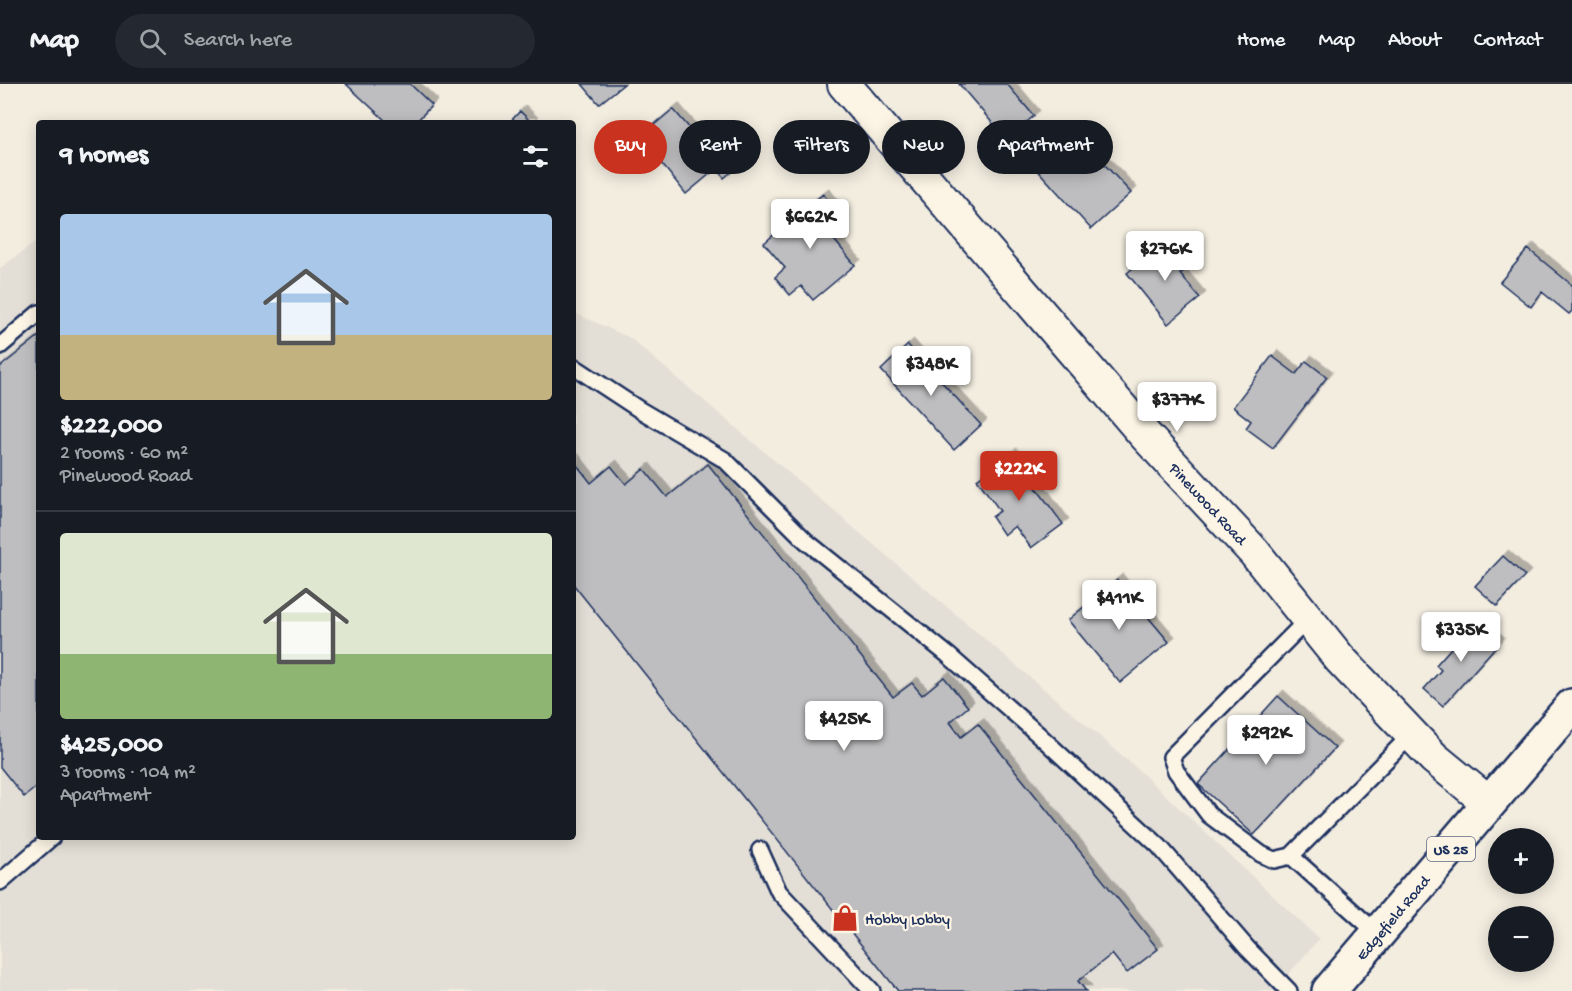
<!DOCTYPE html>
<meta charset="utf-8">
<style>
body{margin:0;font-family:"Gochi Hand",sans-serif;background:#242831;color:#f1f3f6;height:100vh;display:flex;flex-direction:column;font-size:22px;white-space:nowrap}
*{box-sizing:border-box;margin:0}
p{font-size:20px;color:#9ea1a6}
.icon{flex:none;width:33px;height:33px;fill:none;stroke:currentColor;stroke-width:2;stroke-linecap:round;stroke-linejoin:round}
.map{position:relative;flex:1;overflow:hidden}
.sheet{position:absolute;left:36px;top:36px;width:540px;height:720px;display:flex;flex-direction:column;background:#171b24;border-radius:6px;box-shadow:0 3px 15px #0003}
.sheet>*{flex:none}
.guide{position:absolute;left:594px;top:36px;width:570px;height:54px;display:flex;gap:12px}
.controls{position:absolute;left:1488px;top:744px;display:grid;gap:12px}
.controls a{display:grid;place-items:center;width:66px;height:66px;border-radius:50%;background:#171b24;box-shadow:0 3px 15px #0003;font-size:30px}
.price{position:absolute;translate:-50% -51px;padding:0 14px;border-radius:6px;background:#fff;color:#222;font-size:20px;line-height:39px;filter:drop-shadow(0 2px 3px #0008)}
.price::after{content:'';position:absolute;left:50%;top:36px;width:18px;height:14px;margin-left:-9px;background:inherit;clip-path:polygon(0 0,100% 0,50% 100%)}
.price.selected{background:#c8321e;color:#fff}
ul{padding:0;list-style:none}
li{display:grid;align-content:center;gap:12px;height:318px;padding:0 24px}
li+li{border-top:2px solid #363941}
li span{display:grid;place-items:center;height:186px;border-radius:6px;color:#555}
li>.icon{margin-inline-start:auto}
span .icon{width:108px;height:108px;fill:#fffc;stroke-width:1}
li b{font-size:26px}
h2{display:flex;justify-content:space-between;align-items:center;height:72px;padding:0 24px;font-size:26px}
.tag{padding:0 21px;border-radius:27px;background:#171b24;box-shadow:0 3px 15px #0003;font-size:21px;line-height:54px}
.tag.selected{background:#c8321e;color:#fff}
header{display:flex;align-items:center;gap:36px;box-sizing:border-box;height:84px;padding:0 30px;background:#171b24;border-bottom:2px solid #363941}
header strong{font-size:28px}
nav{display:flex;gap:33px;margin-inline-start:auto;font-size:21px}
.search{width:420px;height:54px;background:#242831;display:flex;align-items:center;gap:15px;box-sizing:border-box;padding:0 21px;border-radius:33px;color:#9ea1a6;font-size:22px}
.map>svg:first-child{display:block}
.built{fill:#e3dfd6}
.building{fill:#bebec0;stroke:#1b2f5e;stroke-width:1.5;filter:url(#shadow)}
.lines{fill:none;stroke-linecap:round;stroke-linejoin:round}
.lane-casing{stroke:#1b2f5e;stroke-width:20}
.street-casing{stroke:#1b2f5e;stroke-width:36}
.primary-casing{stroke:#1b2f5e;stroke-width:38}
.lane{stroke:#fcf5e5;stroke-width:15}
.street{stroke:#fcf5e5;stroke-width:32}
.primary{stroke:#fcf5e5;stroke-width:33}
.labels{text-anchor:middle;stroke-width:4.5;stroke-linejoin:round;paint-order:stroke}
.shield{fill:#fcf5e5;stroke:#5e6a86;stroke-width:1.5}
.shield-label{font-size:15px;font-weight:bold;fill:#1b2f5e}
.street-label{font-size:16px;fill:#1b2f5e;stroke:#fcf5e5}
.poi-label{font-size:16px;fill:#1b2f5e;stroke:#fcf5e5;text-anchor:start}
</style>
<header>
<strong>Map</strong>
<div class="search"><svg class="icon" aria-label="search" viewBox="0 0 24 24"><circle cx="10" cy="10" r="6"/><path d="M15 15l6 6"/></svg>Search here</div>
<nav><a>Home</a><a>Map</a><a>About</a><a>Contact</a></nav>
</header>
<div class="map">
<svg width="1572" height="907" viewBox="0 0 1572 907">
<defs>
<filter id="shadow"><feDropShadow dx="5.5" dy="-5.5" stdDeviation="0" flood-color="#0004"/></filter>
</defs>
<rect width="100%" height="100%" fill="#f3ede0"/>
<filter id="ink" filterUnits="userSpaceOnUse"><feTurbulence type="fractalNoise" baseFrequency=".0167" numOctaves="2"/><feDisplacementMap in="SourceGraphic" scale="12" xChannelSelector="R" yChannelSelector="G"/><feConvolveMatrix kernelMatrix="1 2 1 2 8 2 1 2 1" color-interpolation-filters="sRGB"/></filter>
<g filter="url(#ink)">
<path class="built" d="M39,156V753H573V228L630,254L1131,679L1319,855L1274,907H0V184Z"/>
<path class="building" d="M346,0H410L432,21L415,39H388Z
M582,0H624L599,20Z
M959,0H1007L1034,32L1006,55Z
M673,25L706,63L723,49L746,76L724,94L716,85L686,110L661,79L651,88L629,62Z
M520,27L532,39H509Z
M1063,52L1084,75L1093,68L1131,109L1091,145L1032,80Z
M823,110L842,133L826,146L855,181L813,216L801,202L790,211L775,193L785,184L764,159Z
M1167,156L1189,183L1180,190L1200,214L1168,240L1127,189Z
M1528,165L1572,201V227L1569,230L1542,208L1531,223L1500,198Z
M39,252V701L24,713L0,683V283Z
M908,261L981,341L954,366L881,286Z
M1272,272L1296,290L1306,277L1327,293L1273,364L1246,344L1251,337L1233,323Z
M1011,370L1063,440L1031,464L1015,442L1004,451L992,433L1000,427L977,395Z
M573,376L591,399L611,382L626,400L644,385L667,413L708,380L893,613L912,599L922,611L944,593L968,623L950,638L961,653L978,640L1158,865L1127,889L1112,870L1078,897L1086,907H898L573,500Z
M1503,472L1525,492L1497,522L1475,502Z
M1117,496L1169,558L1120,599L1068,536Z
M1475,537L1499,559L1443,622L1424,605L1441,586L1436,581Z
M1278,612L1335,664L1254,751L1198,700Z"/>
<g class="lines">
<defs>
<path id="lane" d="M0,262L39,229
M573,282L640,326L725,376L806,457L948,571L1039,651L1159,762L1247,864L1289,907
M760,766L779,808L872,907
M1291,772L1274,776L1261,770L1209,731L1176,687L1171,673L1308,535
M0,798L52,753
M1378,850L1291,772L1411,651"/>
<path id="street" d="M844,0L1144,350L1254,468L1340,575L1434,674L1489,719"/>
<path id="primary" d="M1329,907L1572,622"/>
</defs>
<use href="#lane" class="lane-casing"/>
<use href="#street" class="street-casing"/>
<use href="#primary" class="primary-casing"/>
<use href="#lane" class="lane"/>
<use href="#street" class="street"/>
<use href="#primary" class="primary"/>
</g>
</g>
<defs>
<symbol id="shop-bare" viewBox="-9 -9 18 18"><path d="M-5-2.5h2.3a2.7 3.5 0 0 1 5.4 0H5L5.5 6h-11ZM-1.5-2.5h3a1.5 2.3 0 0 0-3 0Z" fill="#c8321e" stroke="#fcf5e5" stroke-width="2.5" paint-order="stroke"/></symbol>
</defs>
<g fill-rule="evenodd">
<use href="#shop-bare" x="826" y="815" width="38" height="38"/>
</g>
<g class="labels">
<rect class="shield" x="1427" y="753" width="48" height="24" rx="4.5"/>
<g class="shield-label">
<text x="1451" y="770">US 25</text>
</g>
<g class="street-label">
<text transform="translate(1209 419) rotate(47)" y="6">Pinewood Road</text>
<text transform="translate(1392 833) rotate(-50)" y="6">Edgefield Road</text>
</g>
<g class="poi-label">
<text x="865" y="840">Hobby Lobby</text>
</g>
</g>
</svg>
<div class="controls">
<a>+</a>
<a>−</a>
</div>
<b class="price" style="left:810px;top:166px">$662K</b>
<b class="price" style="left:1165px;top:198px">$276K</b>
<b class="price" style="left:931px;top:313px">$348K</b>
<b class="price" style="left:1177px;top:349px">$377K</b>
<b class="price selected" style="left:1019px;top:418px">$222K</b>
<b class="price" style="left:1119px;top:547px">$411K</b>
<b class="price" style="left:1461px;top:579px">$335K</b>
<b class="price" style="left:844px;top:668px">$425K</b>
<b class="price" style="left:1266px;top:682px">$292K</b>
<div class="guide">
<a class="tag selected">Buy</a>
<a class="tag">Rent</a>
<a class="tag">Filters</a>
<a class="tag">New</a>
<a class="tag">Apartment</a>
</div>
<section class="sheet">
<h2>9 homes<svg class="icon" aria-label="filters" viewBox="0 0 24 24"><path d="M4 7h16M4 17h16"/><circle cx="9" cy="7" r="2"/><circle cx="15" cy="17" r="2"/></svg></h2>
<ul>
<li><span style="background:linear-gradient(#a9c7e8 65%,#c2b280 0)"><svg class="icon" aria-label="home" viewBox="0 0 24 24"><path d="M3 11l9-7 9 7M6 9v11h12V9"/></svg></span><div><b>$222,000</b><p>2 rooms · 60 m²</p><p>Pinewood Road</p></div></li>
<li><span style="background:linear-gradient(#dfe7d0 65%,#8fb573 0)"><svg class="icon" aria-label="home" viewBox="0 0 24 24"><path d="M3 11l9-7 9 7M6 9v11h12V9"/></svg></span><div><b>$425,000</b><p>3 rooms · 104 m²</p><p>Apartment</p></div></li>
</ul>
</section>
</div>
